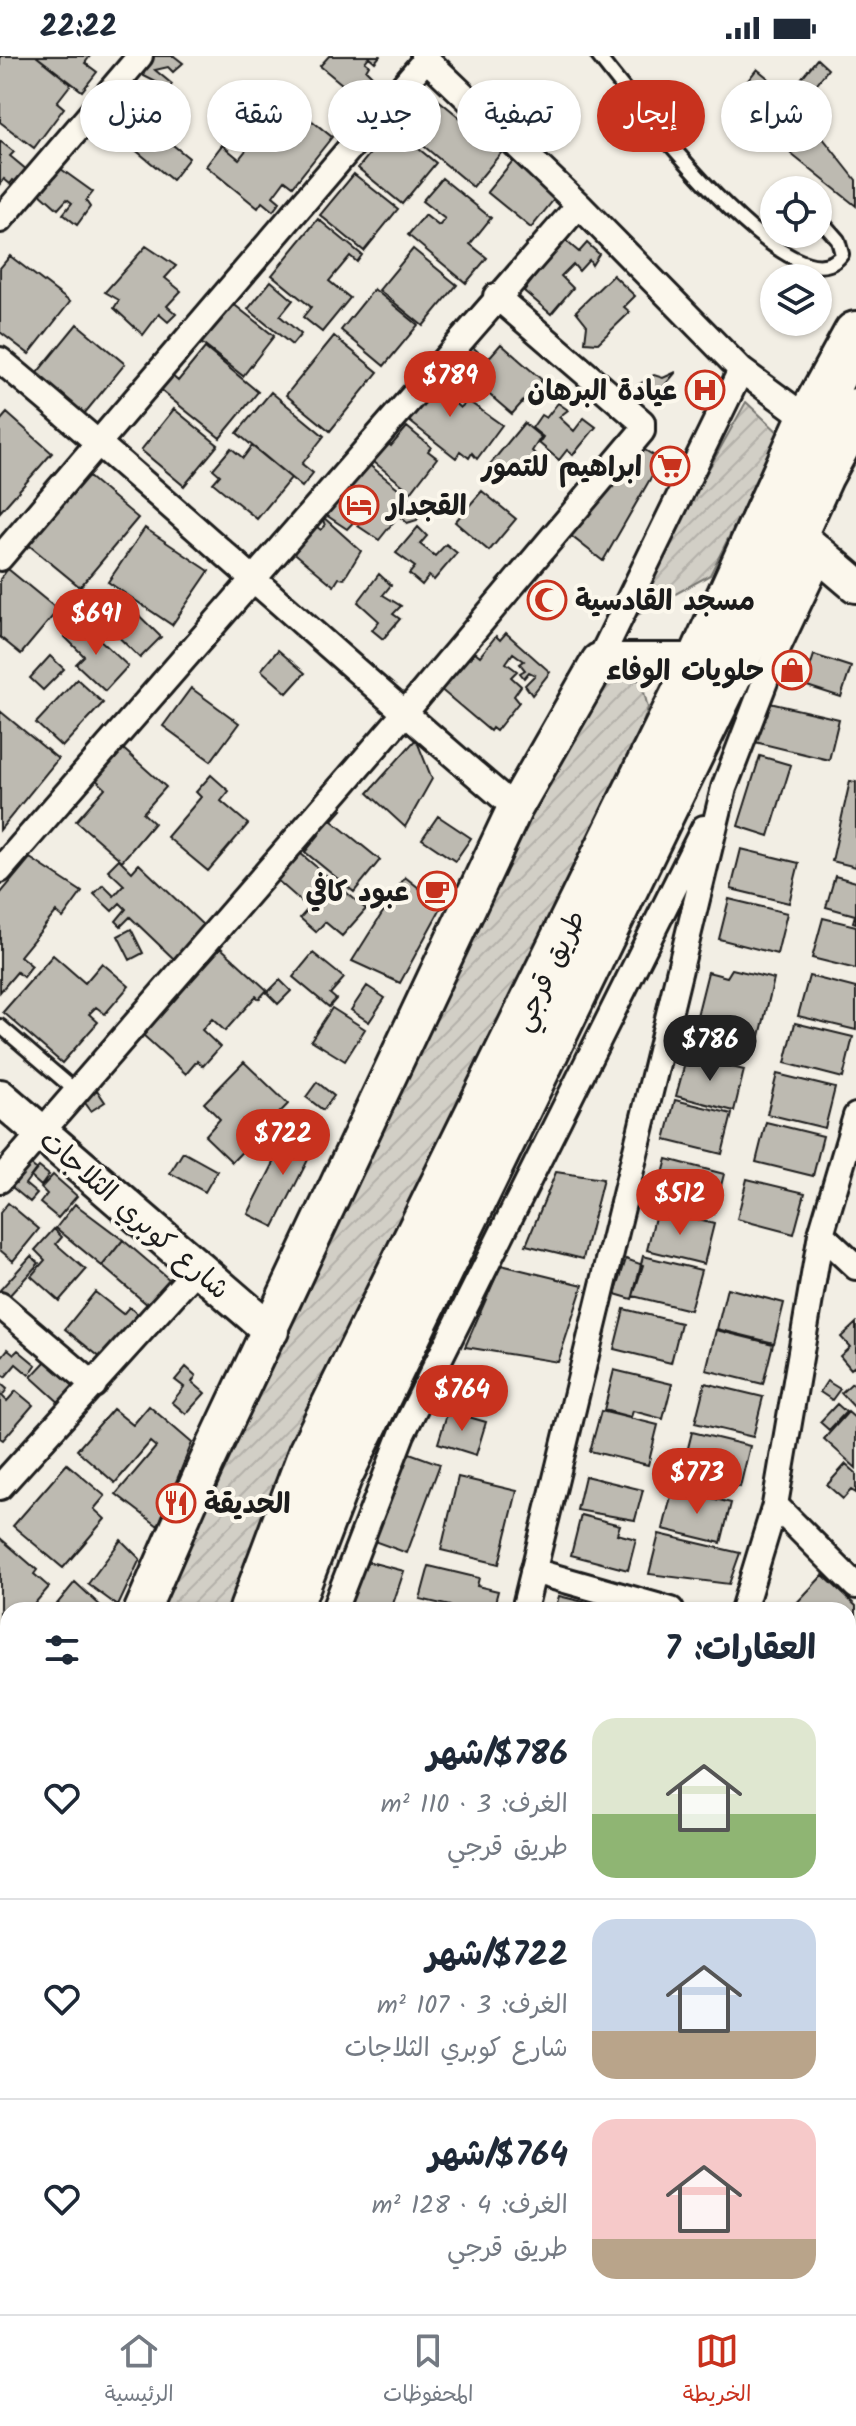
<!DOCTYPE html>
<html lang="ar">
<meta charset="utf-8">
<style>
body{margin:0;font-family:Kalam,"Playpen Sans Arabic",sans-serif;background:#f2f2f3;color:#1f2937;direction:rtl;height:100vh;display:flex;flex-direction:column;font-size:30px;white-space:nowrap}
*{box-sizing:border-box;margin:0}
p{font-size:26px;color:#747a83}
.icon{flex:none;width:44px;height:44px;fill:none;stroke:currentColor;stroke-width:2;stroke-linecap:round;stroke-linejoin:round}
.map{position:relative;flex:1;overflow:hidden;direction:ltr}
.drawer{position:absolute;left:0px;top:1546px;width:856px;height:712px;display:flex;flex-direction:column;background:#fff;border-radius:24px 24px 0 0;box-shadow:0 2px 6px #0004;direction:rtl}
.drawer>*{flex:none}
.guide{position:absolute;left:24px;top:24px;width:808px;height:72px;direction:rtl;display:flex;gap:16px}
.tools{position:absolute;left:760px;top:120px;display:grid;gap:16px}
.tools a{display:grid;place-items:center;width:72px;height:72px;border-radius:50%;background:#fff;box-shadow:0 2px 6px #0004;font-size:40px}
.price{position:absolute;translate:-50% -68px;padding:0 18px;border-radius:28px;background:#c8321e;color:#fff;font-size:26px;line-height:52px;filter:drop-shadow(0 2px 4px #0008)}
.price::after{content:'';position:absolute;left:50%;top:48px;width:24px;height:18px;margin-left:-12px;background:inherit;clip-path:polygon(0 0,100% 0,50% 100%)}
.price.on{background:#222;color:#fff}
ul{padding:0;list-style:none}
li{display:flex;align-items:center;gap:24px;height:200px;padding:0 40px}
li+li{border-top:2px solid #e0e1e3}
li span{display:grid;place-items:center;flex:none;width:224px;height:160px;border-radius:24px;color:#555}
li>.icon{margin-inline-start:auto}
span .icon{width:96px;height:96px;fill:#fffc;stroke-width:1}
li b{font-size:34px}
h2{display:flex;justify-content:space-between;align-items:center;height:96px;padding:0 40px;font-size:34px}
.chip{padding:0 28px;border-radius:36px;background:#fff;box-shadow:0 2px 6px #0004;font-size:28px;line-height:72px}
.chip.on{background:#c8321e;color:#fff}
.status{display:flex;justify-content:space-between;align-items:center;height:56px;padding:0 40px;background:#fff;direction:ltr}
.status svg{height:22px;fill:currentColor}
.tab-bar{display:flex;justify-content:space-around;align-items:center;height:112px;border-top:2px solid #e0e1e3;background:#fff;font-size:22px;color:#747a83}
.tab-bar a{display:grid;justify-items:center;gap:4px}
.tab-bar .on{color:#c8321e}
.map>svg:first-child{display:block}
.garden{fill:url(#garden-furrows);stroke:#777671;stroke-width:2}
.building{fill:#bdbab1;stroke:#1c1c1c;stroke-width:2}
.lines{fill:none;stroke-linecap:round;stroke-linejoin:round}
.lane-casing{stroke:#1c1c1c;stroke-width:18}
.street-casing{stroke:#1c1c1c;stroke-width:30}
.secondary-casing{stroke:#1c1c1c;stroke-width:40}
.highway-casing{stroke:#1c1c1c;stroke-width:50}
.lane{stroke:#fbf7ec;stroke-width:12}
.street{stroke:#fbf7ec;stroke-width:24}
.secondary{stroke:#fbf7ec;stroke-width:34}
.highway{stroke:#fbf7ec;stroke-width:44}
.labels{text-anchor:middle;stroke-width:8;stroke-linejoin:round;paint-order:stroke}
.poi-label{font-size:28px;font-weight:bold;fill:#1c1c1c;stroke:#fbf7ec;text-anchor:end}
.street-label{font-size:28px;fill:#1c1c1c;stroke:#fbf7ec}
</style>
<div class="status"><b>22:22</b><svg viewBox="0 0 49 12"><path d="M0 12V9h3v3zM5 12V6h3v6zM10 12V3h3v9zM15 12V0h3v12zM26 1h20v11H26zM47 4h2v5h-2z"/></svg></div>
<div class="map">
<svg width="856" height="2258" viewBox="0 0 856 2258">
<defs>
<pattern id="garden-furrows" width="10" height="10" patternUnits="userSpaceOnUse" patternTransform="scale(2)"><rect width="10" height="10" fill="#d2cfc6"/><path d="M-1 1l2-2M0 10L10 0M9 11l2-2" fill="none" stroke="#b4b1aa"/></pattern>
</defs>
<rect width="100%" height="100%" fill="#f2eee4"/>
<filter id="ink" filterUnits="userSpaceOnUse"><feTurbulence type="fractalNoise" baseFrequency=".0125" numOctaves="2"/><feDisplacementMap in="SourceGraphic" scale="16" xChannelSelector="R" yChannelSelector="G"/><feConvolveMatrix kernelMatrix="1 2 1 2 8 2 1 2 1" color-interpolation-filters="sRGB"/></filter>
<g filter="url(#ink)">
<path class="garden" d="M746,346L780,378L710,519L623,567Z
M640,620L648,652L633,696L236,1554H160L283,1282L538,741L604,622Z"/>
<path class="building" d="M0,0H36L71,28L57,46L64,52L34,92L0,66Z
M36,0H90L85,7L97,16L82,35Z
M154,0H174L183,7L173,16L168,11L155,14L172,28L166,38H160L156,34L161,30L158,27L144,20L143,15Z
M329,0H380L375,6L369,1L365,6L369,9L366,14L374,22L364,31L354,24L348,33L320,10Z
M817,3L828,13L811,35L799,25Z
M757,13L768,22L746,51L734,42Z
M425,33L502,96L473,131L396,67Z
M269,42L280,50L285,43L332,81L293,130L285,124L273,140L280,146L273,155L262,146L258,152L206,110L222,89L239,103L261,75L250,66Z
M127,52L189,102L172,124L110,73Z
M392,71L436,107L402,148L358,112Z
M815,72L856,124V150L791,98Z
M0,85L14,96L10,100L28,115L18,127L13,124L10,128L4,123L0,128Z
M516,101L559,137L531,172L487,136Z
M61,113L93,136L86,145L90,151L77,169L63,158L72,147L67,143L58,153L39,136Z
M354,118L398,153L364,195L320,159Z
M442,122L491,162L470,188L487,202L466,227L408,179L425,159L439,170L445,163L422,145Z
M318,163L362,199L357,206L350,200L329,225L350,242L322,276L303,261L311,251L272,219Z
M565,174L571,179L566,185L579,196L587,187L599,198L592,209L589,204L579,215L573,208L561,220L573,232L551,258L524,235L559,189Z
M146,190L176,210L165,222L181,235L167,250L176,258L168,266L159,258L143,279L114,252L119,244L105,236Z
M413,193L457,229L423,270L379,234Z
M10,200L70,246L29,298L0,276V212Z
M613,219L635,240L624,251L630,256L598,287L585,286L587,269L576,255Z
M271,225L293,244L280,260L301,278L292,289L248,253Z
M374,233L418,269L384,310L341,274Z
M222,239L274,280L243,320L201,287L185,307L175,299Z
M77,268L125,308L84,358L36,318Z
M334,280L378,316L330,375L286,339Z
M467,286L487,304L501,288L542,324L512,358L450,305Z
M205,292L258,336L220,382L159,333L171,319L178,325Z
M442,314L457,325L447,340L460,352L468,345L502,369L477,403L472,397L469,402L460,395L456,402L399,357Z
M676,316L654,342L638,329L654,319L663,322Z
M271,336L324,380L302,408L313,417L302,431L237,377Z
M558,347L568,354L559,361L574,375L584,362L596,371L573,399L567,394L559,404L539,387L543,381L532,372L541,359L546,362Z
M174,353L218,389L184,430L141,394Z
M7,357L52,397L0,456V365Z
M524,367L541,381L532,395L535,398L514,422L510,418L503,426L487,412Z
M407,371L431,391L428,395L437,402L411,436L369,402L385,384L391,390Z
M252,390L291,422L257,463L213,427L220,419L213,413L231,392L243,402Z
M640,391L661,404L603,505L566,476Z
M363,404L423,452L417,464L407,467L399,459L379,484L358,470L368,459L362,457L347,473L320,455Z
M82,415L138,462L80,531L24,485Z
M482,435L516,463L489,495L455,466Z
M322,460L361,495L344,523L339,522L334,530L291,494L313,468L321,474L325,470Z
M418,471L427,480L420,488L435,500L446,488L457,497L434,524L429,520L422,529L409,518L415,511L396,497Z
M145,472L209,515L172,569L108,526Z
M8,513L58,554L21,598L0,581V523Z
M379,518L391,529L383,539L401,550L393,558L400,563L383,583L372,574L379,565L358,546Z
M117,538L161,581L140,602L96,559Z
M80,565L128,610L105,635L76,608L84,600L65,581Z
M506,577L550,616L532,639L525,629L535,619L529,616L524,622L520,617L525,614L520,608L524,605L513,597L506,607L517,615L511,621L521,630L514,640L519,646L496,675L492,672L490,675L439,632L465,602L469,603L475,596L480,600L496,580L500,584Z
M278,594L305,617L287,637L261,614Z
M814,599L851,611L841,641L804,629Z
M50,600L64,613L43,634L30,622Z
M77,623L103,647L62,691L36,667Z
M191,632L239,667L211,705L163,670Z
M761,645L839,663L829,704L751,685Z
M0,655L58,703L0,774Z
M416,683L432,723L405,771L368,737Z
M120,690L166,731L143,757L154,767L122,805L76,765L105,732L93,721Z
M760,700L791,709L769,780L738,770Z
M211,719L229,735L221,745L248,768L208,815L167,781L201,741L196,736Z
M850,725L856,726V811L832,805Z
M331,746L342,754L332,765L380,804L354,836L305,796L319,779L310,772Z
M438,760L471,782L455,805L422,783Z
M741,793L799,807L789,847L731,833Z
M300,797L366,853L342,880L325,866L316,876L300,862L309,852L277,824Z
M30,802L82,836L63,862L56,856L20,900L32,910L23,921L17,916L0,936V838Z
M119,803L132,816L139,808L205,871L174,903L130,861L121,870L116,865L126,853L120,847L112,855L94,838L103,829L114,840L124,829L108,814Z
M835,820L856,826V867L853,866L855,859L826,851Z
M405,821L442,850L400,927L352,905Z
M729,843L787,857L777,898L719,883Z
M823,862L856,870V913L812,902Z
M131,873L143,897L130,904L118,880Z
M221,892L267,934L259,943L256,940L225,975L212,963L202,974L220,991L203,1010L197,1005L186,1018L143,979Z
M313,897L344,922L330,938L336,943L329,951L293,921Z
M53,899L85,927L102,907L129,930L105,958L96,951L89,958L98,966L62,1007L3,956Z
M732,913L774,923L758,988L694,972L708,916L727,921Z
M809,920L856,932V974L798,960Z
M280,924L291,935L278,948L267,937Z
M367,930L385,942L369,966L351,954Z
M332,952L365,973L345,1005L311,984Z
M795,967L853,981L843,1022L785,1007Z
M687,1000L744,1014L734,1055L676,1040Z
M244,1006L288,1048L232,1106L205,1080L220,1063L204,1047Z
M777,1018L835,1032L825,1072L767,1058Z
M317,1026L334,1040L323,1054L306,1041Z
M97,1034L105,1046L91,1055L83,1044Z
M675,1044L732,1058L722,1098L665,1084Z
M766,1066L823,1080L813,1120L756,1106Z
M292,1071L318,1084L274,1171L248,1158Z
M183,1096L217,1115L205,1136L170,1117Z
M667,1103L724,1118L714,1158L656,1144Z
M26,1105L36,1113L25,1128L37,1138L30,1146L7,1127Z
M39,1111L49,1119L41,1130L31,1121Z
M556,1116L603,1123L583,1203L526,1189Z
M53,1119L77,1140L58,1162L40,1147L47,1138L41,1132Z
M747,1123L805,1137L794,1178L737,1163Z
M8,1147L39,1173L13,1205L0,1194V1157Z
M75,1148L123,1184L102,1210L56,1172Z
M657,1153L714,1168L704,1208L647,1194Z
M54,1173L62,1181L56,1188L86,1214L59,1245L31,1220L45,1204L35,1194Z
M123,1184L170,1224L148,1249L102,1210Z
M31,1200L39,1207L8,1241L0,1234Z
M643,1200L701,1214L690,1254L633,1240Z
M626,1203L643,1209L632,1243L615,1238Z
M501,1209L583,1229L558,1306L465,1291Z
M727,1232L784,1247L774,1287L717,1273Z
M95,1236L123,1258L129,1251L142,1261L106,1306L65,1273Z
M624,1253L681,1267L671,1307L614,1293Z
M856,1267V1309L851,1313L840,1300L850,1291L841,1281Z
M716,1274L773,1288L763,1328L706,1314Z
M8,1293L14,1298L18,1294L36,1309L29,1319L16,1308L5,1321L0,1317V1303Z
M46,1305L77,1333L62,1349L31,1321Z
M453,1310L492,1319L486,1347L446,1338Z
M186,1311L196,1320L192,1326L205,1337L186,1358L172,1346L184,1331L175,1324Z
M614,1314L672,1328L663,1363L633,1355L631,1361L604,1354Z
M827,1325L840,1333L832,1344L820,1336Z
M0,1327L7,1333L2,1340L7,1345L16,1335L33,1349L3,1384L0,1382Z
M705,1327L763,1341L753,1381L695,1367Z
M852,1327L856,1332V1353L841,1337Z
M837,1348L846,1356L829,1374L820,1366Z
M149,1350L192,1387L158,1470L116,1438L156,1391L150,1386L115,1427L77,1394L113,1353L133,1369Z
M448,1355L486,1366L476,1399L438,1387Z
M601,1355L658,1369L648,1409L590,1395Z
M848,1356L856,1363V1412L824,1383Z
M692,1376L750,1390L740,1431L682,1416Z
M404,1395L440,1408L407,1497L371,1484Z
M67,1408L105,1440L94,1453L105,1463L63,1512L13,1470Z
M846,1408L856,1417V1437L851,1434L843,1443L827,1429Z
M585,1420L643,1434L635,1464L577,1454Z
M458,1421L517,1435L499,1508L441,1494Z
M673,1432L731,1447L721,1487L663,1473Z
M581,1459L620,1469L617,1478L636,1483L628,1514L571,1499Z
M659,1478L740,1497L729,1528L649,1518Z
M0,1482L37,1514L34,1518L49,1531L29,1554H8V1591L0,1600Z
M121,1484L140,1503L118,1550L88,1528Z
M366,1505L404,1515L391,1554H347Z
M429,1510L479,1522L477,1530L498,1535L493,1554H449L450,1550L420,1543Z
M823,1519L856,1550V1586L848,1595V1554H790Z
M75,1526L105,1554H52Z
M559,1540L616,1554H555Z
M8,1605V1635L0,1630V1616Z
M851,1622L856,1627V1673L848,1665Z
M0,1641L8,1648V1659L0,1669Z
M8,1684V1719L0,1714V1697Z
M848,1717L856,1725L848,1738Z
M856,1761V1810L848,1818V1770Z
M856,1908V2000L848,1996V1914Z
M5,2034H8V2208L0,2207V2037Z
M856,2059V2148L848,2157V2068Z
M848,2232L856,2239V2258H821L829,2250H848Z
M174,2250H232L230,2258H172Z
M244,2250H312L310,2258H242Z
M475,2250H529L527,2258H473Z
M641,2250H692L701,2258H650Z
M737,2250H762L753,2258H745Z
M24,2252V2258H7V2253Z"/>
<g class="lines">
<defs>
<path id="lane" d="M598,0C626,34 796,263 842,198L838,184L823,167
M0,970L77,1036
M0,2009L8,2004"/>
<path id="street" d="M423,0L579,149L741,314L809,364
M0,164L140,0
M0,304C175,449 341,605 515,752
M0,502L426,3
M599,605L741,314
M0,814L579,149
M0,1124L404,658L642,375V366L496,240
M821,1178L856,1211
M0,1249L94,1329
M0,1431L198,1212
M775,1449L856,1530
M533,1515L671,1554
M334,1554L402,1378L704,772
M524,1554L724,732L779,589L822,498
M743,1554L775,1449L821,1178L856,1060
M0,1742L8,1749
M848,1862L856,1870
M848,2193L856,2185
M848,2219L856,2227
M68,2258L69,2250
M153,2258L154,2250
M365,2258L367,2250
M565,2258L567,2250
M782,2258L791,2250"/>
<path id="secondary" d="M796,478L856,529
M0,1041L271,1275
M142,1554L206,1408L515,752L599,605H700
M8,1858V1875"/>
<path id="highway" d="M252,1554L311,1397L700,605L809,364L856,278
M288,1554L339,1421L748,580L821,419L856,355
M91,2258L92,2250
M126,2258L127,2250"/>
</defs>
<use href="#lane" class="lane-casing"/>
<use href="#street" class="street-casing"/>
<use href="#secondary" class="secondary-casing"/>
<use href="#highway" class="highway-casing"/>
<use href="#lane" class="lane"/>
<use href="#street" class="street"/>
<use href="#secondary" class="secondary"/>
<use href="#highway" class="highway"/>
</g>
</g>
<defs>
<symbol id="hospital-ring" viewBox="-11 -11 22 22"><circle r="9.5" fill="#fbf7ec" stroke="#c8321e" stroke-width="1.5"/><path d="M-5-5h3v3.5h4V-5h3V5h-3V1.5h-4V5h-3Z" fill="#c8321e"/></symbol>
<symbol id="supermarket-ring" viewBox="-11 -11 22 22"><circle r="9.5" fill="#fbf7ec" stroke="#c8321e" stroke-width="1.5"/><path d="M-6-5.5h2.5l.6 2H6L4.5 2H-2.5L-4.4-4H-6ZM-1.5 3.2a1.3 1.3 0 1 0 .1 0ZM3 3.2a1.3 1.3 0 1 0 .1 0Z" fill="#c8321e"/></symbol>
<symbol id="hotel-ring" viewBox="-11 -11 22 22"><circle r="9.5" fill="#fbf7ec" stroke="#c8321e" stroke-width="1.5"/><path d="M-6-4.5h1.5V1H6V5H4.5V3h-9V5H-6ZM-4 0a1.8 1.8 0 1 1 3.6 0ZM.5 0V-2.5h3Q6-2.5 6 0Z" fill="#c8321e"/></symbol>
<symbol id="mosque-ring" viewBox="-11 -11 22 22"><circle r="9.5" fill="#fbf7ec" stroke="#c8321e" stroke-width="1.5"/><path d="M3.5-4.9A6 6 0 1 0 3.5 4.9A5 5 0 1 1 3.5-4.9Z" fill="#c8321e"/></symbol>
<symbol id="shop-ring" viewBox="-11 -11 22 22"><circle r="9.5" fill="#fbf7ec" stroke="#c8321e" stroke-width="1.5"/><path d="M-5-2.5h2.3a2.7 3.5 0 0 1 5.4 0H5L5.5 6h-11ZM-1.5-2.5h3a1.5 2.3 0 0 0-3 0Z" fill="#c8321e"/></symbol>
<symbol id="cafe-ring" viewBox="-11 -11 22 22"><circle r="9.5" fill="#fbf7ec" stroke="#c8321e" stroke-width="1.5"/><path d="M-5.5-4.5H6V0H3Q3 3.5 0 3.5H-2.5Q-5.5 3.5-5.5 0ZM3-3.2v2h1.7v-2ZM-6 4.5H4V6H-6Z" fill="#c8321e"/></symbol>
<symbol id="restaurant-ring" viewBox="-11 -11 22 22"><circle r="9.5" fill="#fbf7ec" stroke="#c8321e" stroke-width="1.5"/><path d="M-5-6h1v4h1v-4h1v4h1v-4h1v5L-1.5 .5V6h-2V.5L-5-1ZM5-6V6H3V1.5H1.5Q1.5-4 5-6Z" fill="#c8321e"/></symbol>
</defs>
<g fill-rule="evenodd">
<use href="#hospital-ring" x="683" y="312" width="44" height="44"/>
<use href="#supermarket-ring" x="648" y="388" width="44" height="44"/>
<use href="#hotel-ring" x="337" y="427" width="44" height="44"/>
<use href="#mosque-ring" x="525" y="522" width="44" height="44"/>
<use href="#shop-ring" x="770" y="592" width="44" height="44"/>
<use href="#cafe-ring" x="415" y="813" width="44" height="44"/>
<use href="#restaurant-ring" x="154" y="1425" width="44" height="44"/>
</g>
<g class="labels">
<g class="poi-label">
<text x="677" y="344">عيادة البرهان</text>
<text x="642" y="420">ابراهيم للتمور</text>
<text x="387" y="459" text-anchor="start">القجدار</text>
<text x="575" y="554" text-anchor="start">مسجد القادسية</text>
<text x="764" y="624">حلويات الوفاء</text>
<text x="409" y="845">عبود كافي</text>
<text x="204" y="1457" text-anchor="start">الحديقة</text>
</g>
<g class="street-label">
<text transform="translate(548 914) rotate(-64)" y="10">طريق قرجي</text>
<text transform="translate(135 1158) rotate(41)" y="10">شارع كوبري الثلاجات</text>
</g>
</g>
</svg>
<div class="tools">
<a><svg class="icon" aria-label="locate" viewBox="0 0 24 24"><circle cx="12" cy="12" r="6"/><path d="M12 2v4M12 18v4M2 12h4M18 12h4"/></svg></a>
<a><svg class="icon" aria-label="layers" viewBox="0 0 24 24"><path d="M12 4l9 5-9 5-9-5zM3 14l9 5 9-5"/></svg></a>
</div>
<b class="price" style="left:450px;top:363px">$789</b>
<b class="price" style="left:96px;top:601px">$691</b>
<b class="price on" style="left:710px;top:1027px">$786</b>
<b class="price" style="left:283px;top:1121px">$722</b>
<b class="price" style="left:680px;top:1181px">$512</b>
<b class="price" style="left:462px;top:1377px">$764</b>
<b class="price" style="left:697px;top:1460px">$773</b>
<div class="guide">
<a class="chip">شراء</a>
<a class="chip on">إيجار</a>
<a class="chip">تصفية</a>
<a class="chip">جديد</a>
<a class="chip">شقة</a>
<a class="chip">منزل</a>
</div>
<section class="drawer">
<h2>العقارات: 7<svg class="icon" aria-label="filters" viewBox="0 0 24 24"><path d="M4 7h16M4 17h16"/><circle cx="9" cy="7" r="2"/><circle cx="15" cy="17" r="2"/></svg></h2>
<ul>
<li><span style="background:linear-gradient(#dfe7d0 60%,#8fb573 0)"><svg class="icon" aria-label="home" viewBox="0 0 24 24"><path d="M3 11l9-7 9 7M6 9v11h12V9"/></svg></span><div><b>$786/شهر</b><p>الغرف: 3 · 110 m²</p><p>طريق قرجي</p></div><svg class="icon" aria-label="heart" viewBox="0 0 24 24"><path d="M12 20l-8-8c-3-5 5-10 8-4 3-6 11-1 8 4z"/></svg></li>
<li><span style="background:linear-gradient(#c9d6e8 70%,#b9a48a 0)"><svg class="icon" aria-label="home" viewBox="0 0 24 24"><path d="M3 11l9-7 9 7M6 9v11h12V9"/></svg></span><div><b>$722/شهر</b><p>الغرف: 3 · 107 m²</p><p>شارع كوبري الثلاجات</p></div><svg class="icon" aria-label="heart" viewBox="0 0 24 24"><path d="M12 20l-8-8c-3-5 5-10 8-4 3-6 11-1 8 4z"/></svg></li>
<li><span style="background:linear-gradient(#f6c9c9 75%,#b9a48a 0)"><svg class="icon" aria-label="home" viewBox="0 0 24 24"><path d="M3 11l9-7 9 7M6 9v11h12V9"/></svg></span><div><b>$764/شهر</b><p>الغرف: 4 · 128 m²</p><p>طريق قرجي</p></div><svg class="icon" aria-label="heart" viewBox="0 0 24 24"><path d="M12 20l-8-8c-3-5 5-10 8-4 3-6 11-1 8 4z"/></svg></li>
</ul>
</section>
</div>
<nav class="tab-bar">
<a class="on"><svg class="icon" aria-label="map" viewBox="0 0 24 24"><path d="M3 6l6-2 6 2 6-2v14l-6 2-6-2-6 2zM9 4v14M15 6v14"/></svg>الخريطة</a>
<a><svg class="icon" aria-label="saved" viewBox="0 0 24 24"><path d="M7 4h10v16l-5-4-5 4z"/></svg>المحفوظات</a>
<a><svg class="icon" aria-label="home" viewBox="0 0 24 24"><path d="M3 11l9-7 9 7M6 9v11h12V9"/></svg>الرئيسية</a>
</nav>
